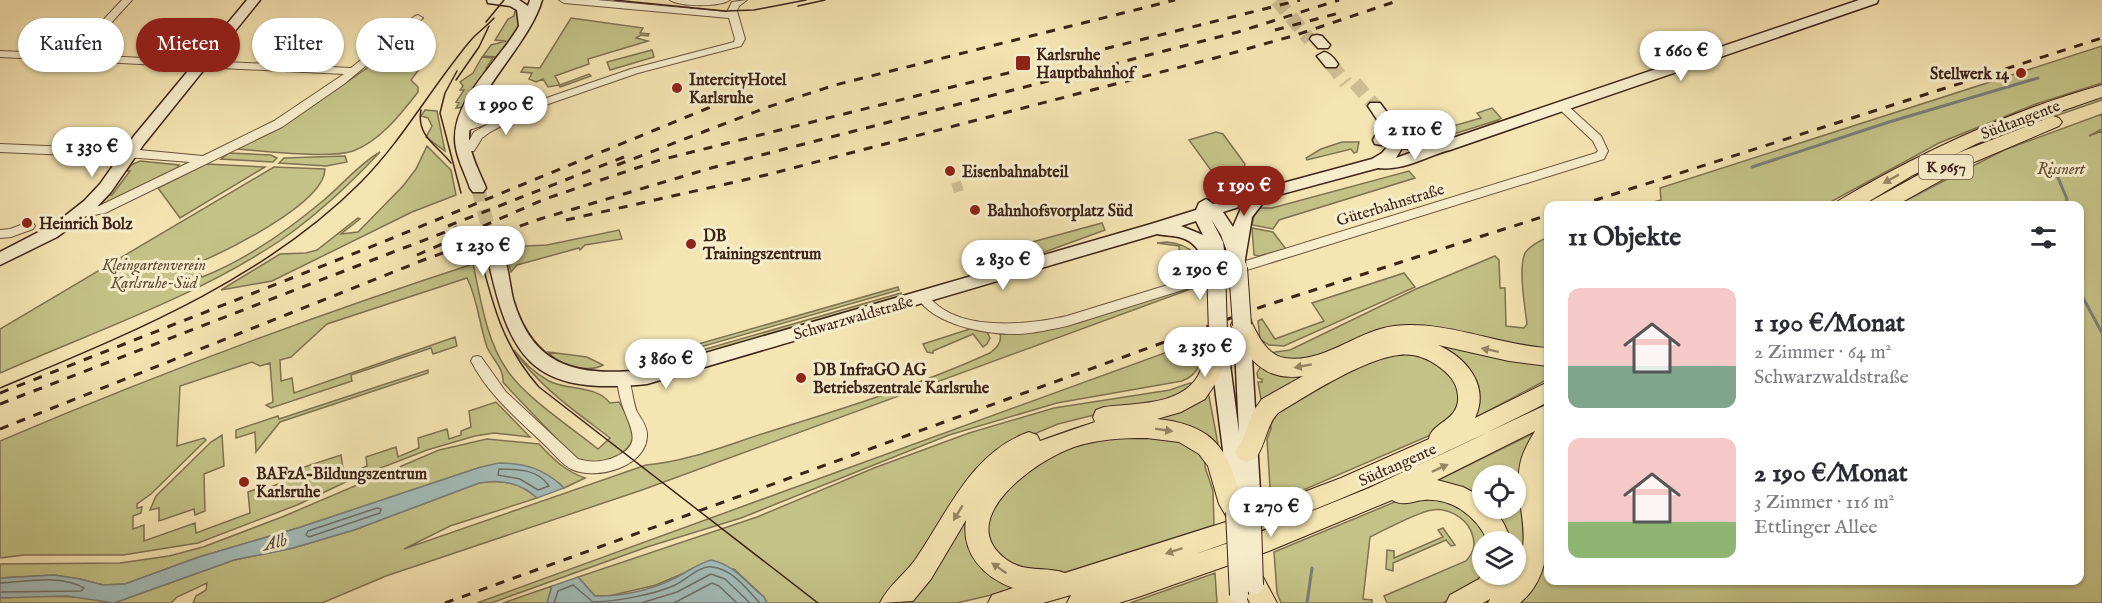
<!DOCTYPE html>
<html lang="de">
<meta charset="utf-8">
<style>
body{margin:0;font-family:"IM FELL English",serif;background:#f2f2f3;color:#2b2b33;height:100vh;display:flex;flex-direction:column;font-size:22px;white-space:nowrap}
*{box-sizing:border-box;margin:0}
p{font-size:20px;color:#7c7c81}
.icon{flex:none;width:33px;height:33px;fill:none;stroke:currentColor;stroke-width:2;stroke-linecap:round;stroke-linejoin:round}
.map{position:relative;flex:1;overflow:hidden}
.panel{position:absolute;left:1544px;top:201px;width:540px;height:384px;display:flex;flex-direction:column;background:#fff;border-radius:12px;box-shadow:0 2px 4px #0004}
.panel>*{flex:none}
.hud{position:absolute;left:18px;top:18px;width:570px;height:54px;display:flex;gap:12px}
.buttons{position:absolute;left:1472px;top:465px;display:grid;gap:12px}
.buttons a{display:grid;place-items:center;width:54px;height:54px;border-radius:50%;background:#fff;box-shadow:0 2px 4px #0004;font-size:30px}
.price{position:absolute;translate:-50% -51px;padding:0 14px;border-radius:21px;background:#fff;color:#222;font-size:20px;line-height:39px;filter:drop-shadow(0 2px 3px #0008)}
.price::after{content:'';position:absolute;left:50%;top:36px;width:18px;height:14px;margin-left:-9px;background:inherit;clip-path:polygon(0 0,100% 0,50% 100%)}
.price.active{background:#8f2418;color:#fff}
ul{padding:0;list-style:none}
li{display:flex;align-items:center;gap:18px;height:150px;padding:0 24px}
li span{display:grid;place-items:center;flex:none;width:168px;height:120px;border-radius:12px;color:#555}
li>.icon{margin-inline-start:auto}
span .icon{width:72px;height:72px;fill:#fffc;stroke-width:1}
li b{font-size:26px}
h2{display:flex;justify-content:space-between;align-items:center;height:72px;padding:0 24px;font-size:26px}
.pill{padding:0 21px;border-radius:27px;background:#fff;box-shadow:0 2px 4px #0004;font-size:21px;line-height:54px}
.pill.active{background:#8f2418;color:#fff}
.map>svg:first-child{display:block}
.green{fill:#c4c287;stroke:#807250;stroke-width:1.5}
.water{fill:#a3bcb9;stroke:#7a7e79;stroke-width:1.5}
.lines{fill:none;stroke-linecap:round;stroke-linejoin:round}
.shore{stroke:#706f68;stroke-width:1.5}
.stream{stroke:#7a7e79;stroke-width:3}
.street-tunnel{stroke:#d0be93;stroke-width:10;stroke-dasharray:10 5;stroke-linecap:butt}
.secondary-tunnel{stroke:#d0be93;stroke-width:14;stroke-dasharray:14 8;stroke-linecap:butt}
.street-casing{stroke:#6a533e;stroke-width:2}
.secondary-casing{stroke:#3c2218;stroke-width:3}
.highway-casing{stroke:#3c2218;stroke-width:2}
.street{fill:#f8eecd;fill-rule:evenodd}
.secondary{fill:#f8eecd;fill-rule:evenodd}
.highway{fill:#f5e5b2;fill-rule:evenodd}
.tram{stroke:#3c2218;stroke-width:1.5}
.rail{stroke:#3c2218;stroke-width:3;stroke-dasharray:9 9;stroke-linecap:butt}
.secondary-bridge-far1-casing{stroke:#3c2218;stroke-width:16;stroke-linecap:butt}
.secondary-bridge-casing{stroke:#3c2218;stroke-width:20;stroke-linecap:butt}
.secondary-bridge-far1{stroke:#f8eecd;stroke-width:14}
.secondary-bridge{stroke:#f8eecd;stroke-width:18}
.oneway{fill:#988465}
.poi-dot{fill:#8f2418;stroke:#f8eecd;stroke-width:2}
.labels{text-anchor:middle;stroke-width:6;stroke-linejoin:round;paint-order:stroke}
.shield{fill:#f8eecd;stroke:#745f4e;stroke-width:1.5}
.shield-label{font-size:15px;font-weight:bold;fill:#3c2218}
.poi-label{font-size:16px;font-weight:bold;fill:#3c2218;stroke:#f8eecd;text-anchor:start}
.street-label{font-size:16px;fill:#3c2218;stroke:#f8eecd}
.park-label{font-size:16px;font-style:italic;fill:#5e4a34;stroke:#f8eecd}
.water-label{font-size:18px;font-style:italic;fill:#5b5048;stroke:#f8eecd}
</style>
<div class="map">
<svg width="2102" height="603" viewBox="0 0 2102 603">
<rect width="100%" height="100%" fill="#f5e5b2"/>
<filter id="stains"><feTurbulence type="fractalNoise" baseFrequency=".00333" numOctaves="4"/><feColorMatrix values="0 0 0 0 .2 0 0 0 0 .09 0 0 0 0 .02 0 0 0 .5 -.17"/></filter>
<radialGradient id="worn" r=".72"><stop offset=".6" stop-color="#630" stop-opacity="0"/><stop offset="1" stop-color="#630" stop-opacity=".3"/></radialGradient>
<path class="green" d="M515,11H522V22L498,57L483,56L491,45L506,41L495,40L508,19L514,16Z
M571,18L643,28L640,33L649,34L648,36L641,35L636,38L648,41L588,59L589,64L555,76L560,85L589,74L591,76L560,87L559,85L548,87L543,79L536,82L529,79L532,73L521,72L524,67L540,68Z
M430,45L432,52L411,80L418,87V92C401,114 380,141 353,151C330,159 264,151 237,149L287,123L376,62Z
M2102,46V83L2036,104L1939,143L1825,205H1642L1661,200L1660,188Z
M652,50L654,57L610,70L607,62Z
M482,57L493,58L486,68L490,69L464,107L456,108L459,103L456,102L464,90H460L463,86L460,82L473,73Z
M2102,96V100L2026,126L1979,146L1901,185L1867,205L1857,206L1910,175L1996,134Z
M1492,108L1501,118L1498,120L1438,139L1428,136L1414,120L1434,114L1446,128L1481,118L1477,113Z
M425,110L437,111L445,151L426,137L432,126L428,118L421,116Z
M2102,114V129L2089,136L2102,131V603H1514L1540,492L1548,443V580H2079V206L1897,205L2004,150Z
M1216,132L1223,134L1245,164L1244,168L1215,176L1189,140Z
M1342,142H1359L1357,152L1354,153L1351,149L1307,160L1306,158L1321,149Z
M427,146L451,170L456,195L412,212L272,281L221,290L280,254L306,253L317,250L358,218L360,219L341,234L358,232L403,186L416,169Z
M380,152C350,184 317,215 281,240C194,298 95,331 0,373V329L274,167L325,169C325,204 222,253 193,265L202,277C246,260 287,231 324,200C342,185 359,164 380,152Z
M229,153L271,155L277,158L273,162L221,159Z
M345,156L347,162L326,166L279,163L284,158Z
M140,161L179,165L176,170L107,204H101L108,195H112L130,171H127L131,165Z
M206,164L265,167L180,218L158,188Z
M1409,171L1415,178L1279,220L1273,229L1252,225L1254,216L1260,208H1272Z
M1102,223L1105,230L1031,257H1024L1019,252V248L1025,244Z
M1252,228L1273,232L1286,249L1259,256L1254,255Z
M619,230L622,239L585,245L580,250L579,248L517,265L511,272L504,247L547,245Z
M1548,237V353L1442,334L1300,365L1268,353L1290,350L1416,289L1495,256L1499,260L1500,288H1505L1506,326L1524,328L1527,324C1525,307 1518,268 1525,253C1530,245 1540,241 1548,237Z
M1167,242C1179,243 1188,246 1196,255L1193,256L1194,259L1198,258L1200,273L1180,276L1179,246L1157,243Z
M473,264C481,300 486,340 507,370C526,398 571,427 598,449L610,438C575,411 539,387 514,350C524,362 534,373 549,381C569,391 596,385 610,403L619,402C624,411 632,423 633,433C634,452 605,465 589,463C585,463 579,460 575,458L511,391L503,382C504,368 492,359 487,347C479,324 478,300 467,278L327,324L291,357L280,360L281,381L292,378L294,393L455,337L457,346L433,354L431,348L351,375L352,381L271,408L266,405L273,402L270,363L260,366L252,362L180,386L177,446L204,438L206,440L151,494L137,504V508L142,507L141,513L133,516V529L144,525V541L195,523L196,533L250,513L248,492L259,488V491L301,476V468L341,455L344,476L367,466L366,457L396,447L398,457L419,448L418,438L447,429L449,439L461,435V431L471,427L469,411L496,402L530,437L494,433L475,436L427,450L350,480L297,505L198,543L123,555H24L0,558V441C155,375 313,316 473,264Z
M1404,273L1415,287L1284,346L1269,345L1260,339L1258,321L1262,319L1275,339L1324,321L1312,303Z
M1199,283V286L642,490L386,576L322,603H193L196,596L206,590L207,583L177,597L171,603H114L234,560L293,548L354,530L479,483C500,479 521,483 537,498L450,526L404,549L646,465C686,462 727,445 765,433C842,409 917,386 990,353C997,347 1002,343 1000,333Z
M898,287L899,290L662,358L674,351Z
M901,293L902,298L650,371V365Z
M973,328L987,332L990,338L987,344L983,347L973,334L933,351V353L927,352L923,344Z
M1400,338L1548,361V379L1475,418V400L1417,343L1262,405L1258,382H1262V379L1258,378L1257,373L1262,364L1272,368Z
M1203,339C1203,357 1201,374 1182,381L1057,403L949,435L741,518L647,547L491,603H477Z
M1397,351L1433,358L1464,391L1447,428L1271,504L1267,439L1271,429L1269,414L1350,370Z
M548,352L587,357L603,365C587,374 557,364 548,352Z
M428,370V373L280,422L256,452L255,432L236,438V430L278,416L279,419Z
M1190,383L1199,384L1186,396L1098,414L1058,424L1029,436L898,590L879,603H767L764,597L734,569L684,573L656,585L609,596H595L578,577L757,517L874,468L969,433L1054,408L1170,390Z
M1208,391L1218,444L1216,448L1198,436H1067L972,518L1021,585L1004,592L957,603H902L916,589L970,504L1022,451L1047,438L1075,428Z
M1534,433L1537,435C1532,444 1527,454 1526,465C1520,507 1542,548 1514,586C1504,599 1489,603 1474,603L1491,593L1504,575L1515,574V542L1505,541L1500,527L1485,509L1515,508V476H1482V506L1457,491L1432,483Z
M1104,434L1187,440L1205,458V467L1213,491L1214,525L1063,573L1039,576L989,552L986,512L1024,468Z
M222,435L224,466L204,474L205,511L195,515L194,509L159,521V508L150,510L156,496L211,442Z
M487,439L539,444C553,459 565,471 585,478L564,488L559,483L481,467L298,528L199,557L125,584L103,585L80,579L54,575L0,578V564L120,563L169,556L203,547L282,517L439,450Z
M1418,495L1463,503L1495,541L1482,542V574L1490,575L1458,597L1442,603H1387L1384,596L1466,561C1475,551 1476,543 1471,531C1465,517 1446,507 1432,510C1415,513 1387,529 1370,537L1363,599L1372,600V603H1281L1277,593L1274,552L1402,499Z
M1443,528L1455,545L1451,546L1446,540L1393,563V571L1386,569L1387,550L1394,551V558L1443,537L1438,530Z
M1215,573L1217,603H1130Z
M552,586L547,603H503Z
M32,596L85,597L109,603H0V598Z"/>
<path class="water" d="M499,463C525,463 545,469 564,488L537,498C521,483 500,479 479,483L354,530L293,548L234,560L114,603L67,596L0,598V578L54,575L80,579L103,585L125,584L199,557L298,528L481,467Z
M711,560C735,565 746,583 764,597L767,603H547L552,586L578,577L595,596C620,597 651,590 673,579C686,573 697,564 711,560Z"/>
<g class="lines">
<path class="shore" d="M499,469C517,469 538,469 549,486L538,490L520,479L498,475Z
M377,508L381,509L380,513L309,537L306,535L308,531Z
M0,583C26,582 60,574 84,588L81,591L0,592
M554,603L558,591L573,585L593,602C614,602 657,594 675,585C686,580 700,565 712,567C733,569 747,590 760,603
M641,603L677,592L711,574L725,579L750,603
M674,603L712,583L719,586L737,603"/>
<path class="stream" d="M1752,167L1889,122L2038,78
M2056,173L2067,199L2065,206
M2079,258L2082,263L2081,294L2102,333
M1307,603L1312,568"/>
<path class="street-tunnel" d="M956,182L959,192"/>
<path class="secondary-tunnel" d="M1277,0L1310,40
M1331,64L1346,83
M1355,83L1375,106
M478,188L494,250"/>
<defs>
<path id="street" d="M122,0H132L82,55L351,68L415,16L418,15L423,18L344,84L282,127L105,213L82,217L76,213L78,210L99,206L190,162L139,158L0,152V144L139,150L203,156L274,121L344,74L0,57V51L71,54Z
M559,0H597L727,12L732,2L747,0L739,6L737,11L745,39L741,46L638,73L531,110L490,132L482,138L474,151H466L465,148L474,132L490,123L463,132L458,128L459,125L498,112C489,111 484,107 479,99L480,97H488L496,105L512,108L513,111L523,106L631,69L734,42L735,39L729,18L564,3Z
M670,0H730C720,7 680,7 670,0Z
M1562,103L1566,104L1601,136L1608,151L1604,159L1067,326C1052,329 1036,333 1020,334C989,335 934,326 917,297L919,294H927C954,333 1027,325 1067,316L1596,153L1598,151L1593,141L1558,108L1557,106Z
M29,222L33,223L35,226L33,229L11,237L0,238V230L10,229Z
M477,356L481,357L506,392L578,459C590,463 604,462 615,457C644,445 630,428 623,407C620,399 618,389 617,380L619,376L623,375L627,376C633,387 632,400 637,412C641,418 646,425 647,433C649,467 596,481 571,469C562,464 554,454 547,447C519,420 489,396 471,361L473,357Z"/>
<path id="secondary" d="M247,0H260L144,144L111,192L95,209L57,237L0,265V252L56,223L84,201L100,184L134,136Z
M487,0H519L528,6L530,0H542C529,46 468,97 469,139C470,155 480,173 486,188L483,192H473L470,188C465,173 455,155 455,139C454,98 500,60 519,26L517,10L510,6L488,3Z
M1859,0H1878L1877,3L1450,150C1426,156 1405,171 1378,168L1267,198L1252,217L1244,265H1232L1221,235L1211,219L1223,242L1225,258L1221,263L1224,268L1222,272H1210C1202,259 1199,243 1182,238C1174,235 1165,236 1157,234L647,384C528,396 509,357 486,250L488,246H500C508,261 509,282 513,299C534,371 581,376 647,370L1151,224L1196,210L1199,203L1206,199L1213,204L1272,186L1372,159L1382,153L1388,146L1375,144L1373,140L1375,136H1388L1368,106L1370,103H1380L1397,126L1403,138L1430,142L1444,141ZM1402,148L1418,150L1396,158ZM1242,206L1233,227L1223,212ZM1196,221L1203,235L1181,226Z
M1317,35L1322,36L1330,45L1328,48H1318L1310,39L1312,36Z
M1324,52C1330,53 1334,58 1338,64L1336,67H1326L1317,56Z
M1242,318L1248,320L1250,325L1260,491L1258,497L1251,499L1243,494L1241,500L1234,502L1227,500L1225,494L1223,450L1210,349L1213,344L1219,342L1225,344L1228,349L1239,433L1234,325L1236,320Z"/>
<path id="highway" d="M2102,85V97L2041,118L1976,144L1913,175L1861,206H1835L1838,201C1921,152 2009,111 2102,85Z
M2053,116L2059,118L2062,122L2059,126L1972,163L1895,206H1868L1871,201L1958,153Z
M1242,317L1250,319C1257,334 1266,355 1285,358C1324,364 1356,331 1394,326C1446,320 1497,345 1548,348V366L1509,361L1438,345C1467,358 1490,386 1475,418L1548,382V402C1426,465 1300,519 1169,563L1258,533L1369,488L1548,404C1548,418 1550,435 1548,450C1547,458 1544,464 1544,472C1544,517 1560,569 1520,603H1488L1490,599L1483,603H1446L1450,595L1479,579L1482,574H1509L1504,584C1543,546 1510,504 1521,460C1524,450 1530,439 1535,431L1437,480L1463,487L1482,497V508H1494L1504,524L1512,542H1488C1477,516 1452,498 1424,500C1412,501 1403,507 1392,500L1269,551L1141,596L1119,603H1067L1071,595L1043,603H988L992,595L1013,588C983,577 961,553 966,520L931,579L913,601L880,603C887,587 904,575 915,560C947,514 971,452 1029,432L1037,435L1040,441L1095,422L1093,417L1096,410L1104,407C1134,403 1180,406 1198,376C1204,365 1205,352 1211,341L1219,338L1227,341L1230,347L1219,378L1205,399L1181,412L1157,419C1206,424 1225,442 1238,488C1240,497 1246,507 1246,514L1341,478L1429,439C1431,422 1460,421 1458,396C1457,382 1449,374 1438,366C1427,358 1413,353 1399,355C1364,359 1309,394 1278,413C1266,425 1266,445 1255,459L1247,462L1239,459L1235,452L1243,439L1254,410L1262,399L1303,376C1263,382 1246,357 1231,325L1234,319ZM1147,438L1179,442L1199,454L1208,466L1219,504L1229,521L1065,573C1046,566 1025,573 1007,560C951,520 1036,460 1074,447C1098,439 1122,438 1147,438Z
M1254,573L1263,577L1277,603H1250L1241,585L1245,577Z"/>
</defs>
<use href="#street" class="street-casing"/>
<use href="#secondary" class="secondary-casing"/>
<use href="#highway" class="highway-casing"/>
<use href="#street" class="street"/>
<use href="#secondary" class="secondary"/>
<use href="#highway" class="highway"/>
<path class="tram" d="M614,0L725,11L754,10L806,0
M798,6L825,0
M486,22L504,0
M457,71L445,93L440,113L461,193
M456,80L479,47L489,26
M421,110C416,136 437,145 451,163
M480,255C493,306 503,346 539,387L818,603
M0,388C126,335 261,282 360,183C403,140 432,86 471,40C478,32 487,26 494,18"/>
<path class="rail" d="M1275,30L1339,13
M617,165L768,107L835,85L1175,0
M1577,206L2102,38
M566,220L766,175L1215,58L1296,35L1400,0
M448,226L624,157
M417,255L545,199L660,160L1300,0
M0,393L378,244L735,97
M0,404L458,227
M0,429L426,259L540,219L711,168L1238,32L1339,0
M445,603L1264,306L1548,215"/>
<defs>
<path id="secondary-bridge-far1" d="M1238,261L1239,270"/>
<path id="secondary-bridge" d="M1216,268L1218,333
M1238,268L1242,325
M1251,491L1254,585
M1235,512L1239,595"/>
</defs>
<use href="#secondary-bridge-far1" class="secondary-bridge-far1-casing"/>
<use href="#secondary-bridge" class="secondary-bridge-casing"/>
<use href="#secondary-bridge-far1" class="secondary-bridge-far1"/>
<use href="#secondary-bridge" class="secondary-bridge"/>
</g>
<defs><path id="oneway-solid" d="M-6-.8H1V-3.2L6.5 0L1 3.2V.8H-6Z" transform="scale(1.5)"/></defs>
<g class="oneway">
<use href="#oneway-solid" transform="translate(1891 179) rotate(151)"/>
<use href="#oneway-solid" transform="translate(1490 350) rotate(-168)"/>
<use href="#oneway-solid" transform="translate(1303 366) rotate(170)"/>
<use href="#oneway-solid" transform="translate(1164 430) rotate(9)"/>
<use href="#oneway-solid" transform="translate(1440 468) rotate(-25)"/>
<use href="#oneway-solid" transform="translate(958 513) rotate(121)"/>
<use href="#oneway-solid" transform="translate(1174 551) rotate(162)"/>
<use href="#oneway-solid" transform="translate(999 568) rotate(-145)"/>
</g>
<g class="poi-dot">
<rect x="1015" y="55" width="16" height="16" rx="3"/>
<circle cx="2021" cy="73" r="6"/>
<circle cx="677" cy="88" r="6"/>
<circle cx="950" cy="171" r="6"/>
<circle cx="975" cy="210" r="6"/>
<circle cx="27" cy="223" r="6"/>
<circle cx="691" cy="244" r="6"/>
<circle cx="801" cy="378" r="6"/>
<circle cx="244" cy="482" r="6"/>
</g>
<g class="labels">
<rect class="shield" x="1919" y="155" width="54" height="24" rx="4.5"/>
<g class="shield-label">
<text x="1946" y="172">K 9657</text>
</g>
<g class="poi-label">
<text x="1036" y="60">Karlsruhe<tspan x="1036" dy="18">Hauptbahnhof</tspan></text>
<text x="2009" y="79" text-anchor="end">Stellwerk 14</text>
<text x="689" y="85">IntercityHotel<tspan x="689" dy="18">Karlsruhe</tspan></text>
<text x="962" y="177">Eisenbahnabteil</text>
<text x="987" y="216">Bahnhofsvorplatz Süd</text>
<text x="39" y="229">Heinrich Bolz</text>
<text x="703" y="241">DB<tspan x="703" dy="18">Trainingszentrum</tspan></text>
<text x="813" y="375">DB InfraGO AG<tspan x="813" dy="18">Betriebszentrale Karlsruhe</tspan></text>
<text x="256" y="479">BAFzA-Bildungszentrum<tspan x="256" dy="18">Karlsruhe</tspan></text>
</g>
<g class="street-label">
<text transform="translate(2020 119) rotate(-21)" y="6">Südtangente</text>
<text transform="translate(1390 204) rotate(-17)" y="6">Güterbahnstraße</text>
<text transform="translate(853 317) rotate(-16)" y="6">Schwarzwaldstraße</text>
<text transform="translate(1397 464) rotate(-24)" y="6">Südtangente</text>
</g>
<g class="park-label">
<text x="2061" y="174">Rissnert</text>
<text x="154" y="270">Kleingartenverein<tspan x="154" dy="18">Karlsruhe-Süd</tspan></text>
</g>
<g class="water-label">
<text transform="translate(275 542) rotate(-13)" y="6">Alb</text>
</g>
</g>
<rect width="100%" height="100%" filter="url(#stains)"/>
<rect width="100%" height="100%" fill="url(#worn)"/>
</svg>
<div class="buttons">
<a><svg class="icon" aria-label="locate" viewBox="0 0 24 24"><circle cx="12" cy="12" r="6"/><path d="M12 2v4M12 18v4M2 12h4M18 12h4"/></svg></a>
<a><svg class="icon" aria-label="layers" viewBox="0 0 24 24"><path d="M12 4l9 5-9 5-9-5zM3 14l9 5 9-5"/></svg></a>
</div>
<b class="price" style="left:1681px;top:82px">1 660 €</b>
<b class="price" style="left:506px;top:136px">1 990 €</b>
<b class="price" style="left:1415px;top:161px">2 110 €</b>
<b class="price" style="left:92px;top:178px">1 330 €</b>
<b class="price active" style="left:1244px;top:217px">1 190 €</b>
<b class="price" style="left:483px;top:277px">1 230 €</b>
<b class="price" style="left:1003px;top:291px">2 830 €</b>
<b class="price" style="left:1200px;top:301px">2 190 €</b>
<b class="price" style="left:1205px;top:378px">2 350 €</b>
<b class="price" style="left:666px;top:390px">3 860 €</b>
<b class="price" style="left:1271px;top:538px">1 270 €</b>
<div class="hud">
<a class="pill">Kaufen</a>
<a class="pill active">Mieten</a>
<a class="pill">Filter</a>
<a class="pill">Neu</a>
</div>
<section class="panel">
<h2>11 Objekte<svg class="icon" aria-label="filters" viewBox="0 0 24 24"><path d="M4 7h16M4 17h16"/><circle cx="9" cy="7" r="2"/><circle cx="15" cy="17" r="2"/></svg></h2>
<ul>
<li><span style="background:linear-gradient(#f6c9c9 65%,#7fa58c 0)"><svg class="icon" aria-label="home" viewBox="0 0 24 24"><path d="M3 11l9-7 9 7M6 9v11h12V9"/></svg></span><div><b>1 190 €/Monat</b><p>2 Zimmer · 64 m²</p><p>Schwarzwaldstraße</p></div></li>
<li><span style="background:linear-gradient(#f6c9c9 70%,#8fb573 0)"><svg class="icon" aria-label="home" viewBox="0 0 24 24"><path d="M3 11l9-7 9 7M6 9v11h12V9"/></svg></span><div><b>2 190 €/Monat</b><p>3 Zimmer · 116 m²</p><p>Ettlinger Allee</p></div></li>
</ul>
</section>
</div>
